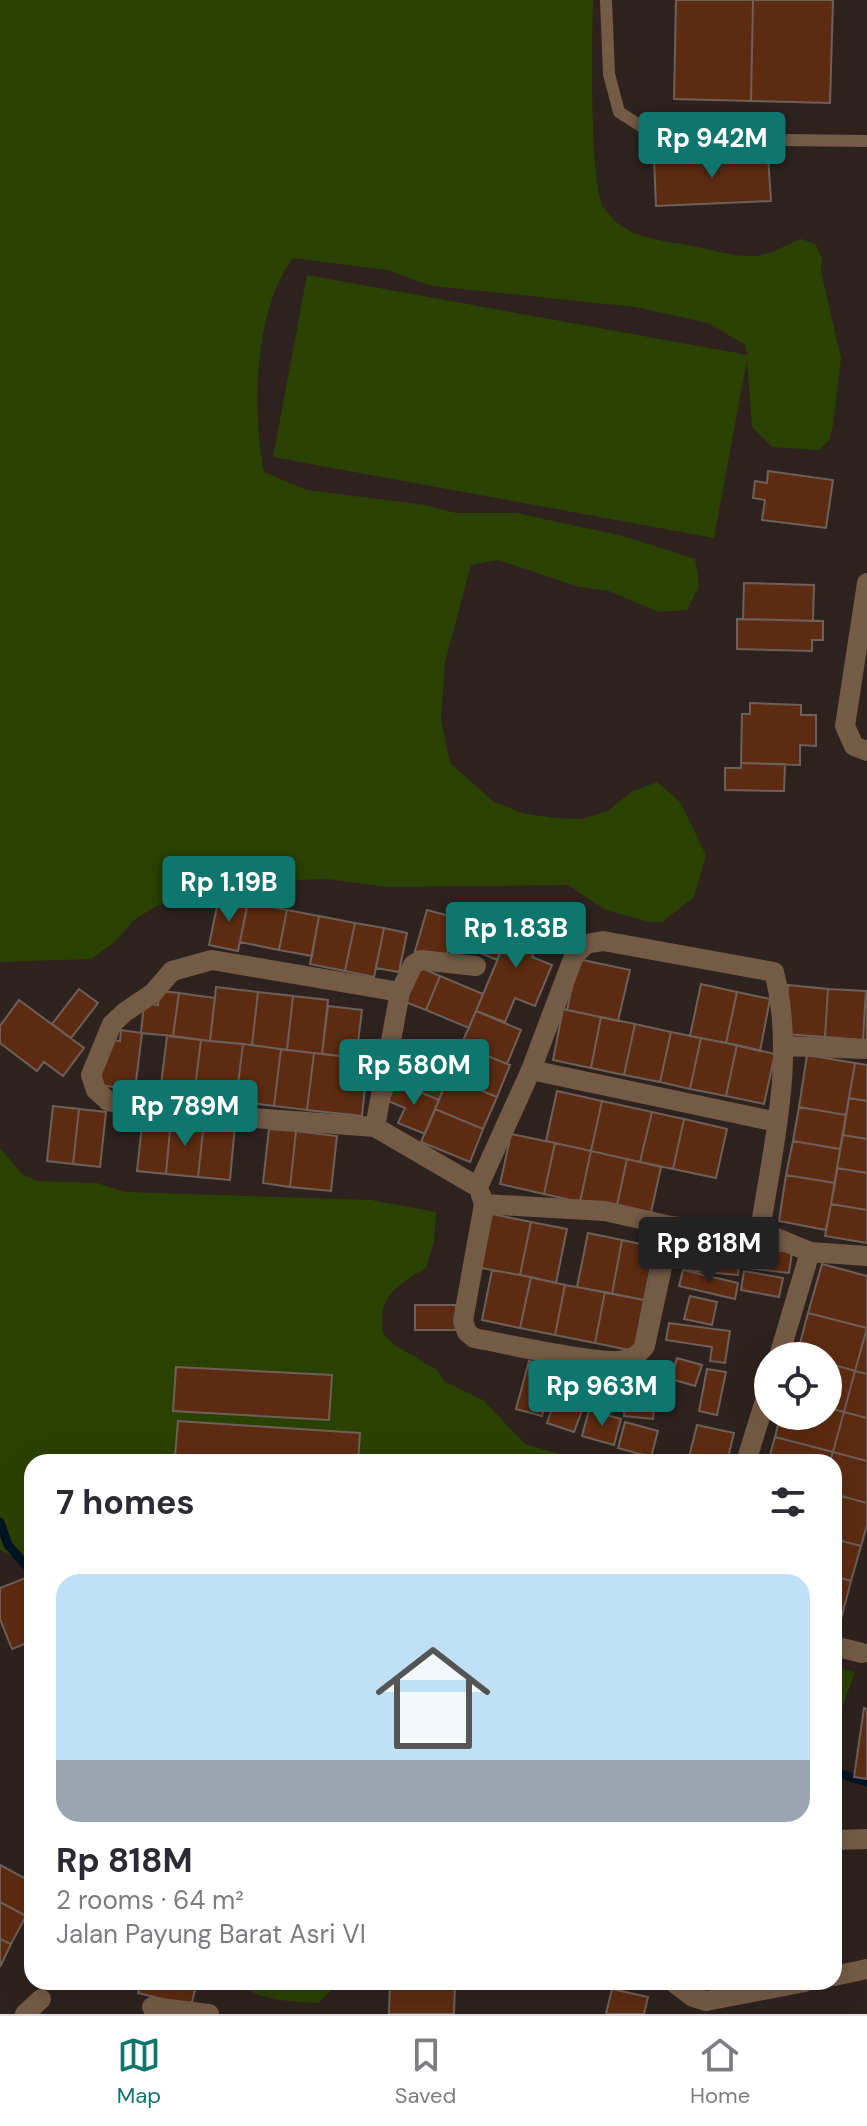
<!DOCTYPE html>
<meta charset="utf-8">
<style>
body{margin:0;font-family:"DM Sans",sans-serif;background:#f7f7f7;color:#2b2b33;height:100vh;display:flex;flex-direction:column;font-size:30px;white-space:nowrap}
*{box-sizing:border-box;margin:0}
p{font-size:26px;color:#7c7c81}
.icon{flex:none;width:44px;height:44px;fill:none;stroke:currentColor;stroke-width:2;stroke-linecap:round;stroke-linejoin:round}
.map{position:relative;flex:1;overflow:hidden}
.sheet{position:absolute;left:24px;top:1454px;width:818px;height:536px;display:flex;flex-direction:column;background:#fff;border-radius:24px;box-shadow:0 8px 32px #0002}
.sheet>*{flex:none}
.buttons{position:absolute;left:754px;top:1342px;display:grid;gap:16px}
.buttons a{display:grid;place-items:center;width:88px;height:88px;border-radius:50%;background:#fff;box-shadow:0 8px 32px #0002;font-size:40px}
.price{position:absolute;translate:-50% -68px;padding:0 18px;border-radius:8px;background:#0f766e;color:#fff;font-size:26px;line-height:52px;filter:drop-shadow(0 2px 4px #0008)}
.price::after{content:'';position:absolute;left:50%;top:48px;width:24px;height:18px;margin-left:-12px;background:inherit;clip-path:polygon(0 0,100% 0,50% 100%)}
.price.current{background:#222;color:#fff}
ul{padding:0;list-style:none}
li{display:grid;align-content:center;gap:16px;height:424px;padding:0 32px}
li span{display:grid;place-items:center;height:248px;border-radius:24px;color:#555}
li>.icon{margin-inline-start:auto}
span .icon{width:144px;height:144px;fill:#fffc;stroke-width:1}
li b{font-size:34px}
h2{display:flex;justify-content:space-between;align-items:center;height:96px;padding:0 32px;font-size:34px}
.menu{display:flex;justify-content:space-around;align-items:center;height:112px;border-top:2px solid #e1e1e2;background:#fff;font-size:22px;color:#7c7c81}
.menu a{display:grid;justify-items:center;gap:4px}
.menu .current{color:#0f766e}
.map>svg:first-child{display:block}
.green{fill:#2b4102}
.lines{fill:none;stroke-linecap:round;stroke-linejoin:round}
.stream{stroke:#021323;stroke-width:9}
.building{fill:#5d2b11;stroke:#6d6059;stroke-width:2}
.lane{stroke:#745b46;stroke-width:12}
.street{stroke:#745b46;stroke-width:20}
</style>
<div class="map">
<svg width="867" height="2014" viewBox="0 0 867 2014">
<rect width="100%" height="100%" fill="#2e221e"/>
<path class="green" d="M0,0H593C592,34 589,185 604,208C627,243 666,239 702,248C722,252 742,259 762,255C776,252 788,243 802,239L816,245L822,258L821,272L841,358L833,425L829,440L819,450L772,447L752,427L747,359L714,538L273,457L307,275L748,355L744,344L708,323L635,307L432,286L387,270L293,258C254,309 252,411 264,472L306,490L425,505L456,513H516L623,536L695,559L699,586L687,610L659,612L609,591L579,587L498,560L471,565L445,662L441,720L450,763L494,802L522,813L553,818L581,819L608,811L631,792L657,782L680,802L706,855L694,897L662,922H648L604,909L568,885L387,887L327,879L295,880L158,905L134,920L115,942L91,959L0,962Z
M0,1148L23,1175L37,1181L97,1183L125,1192L371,1200L436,1212L434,1241L426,1268C396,1286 378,1295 383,1333L393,1344L437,1370L445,1382L483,1400L525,1444L588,1462H32V1566L0,1550Z
M834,1667L855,1672L834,1730Z
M235,1982H339L319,2003C291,2002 257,2000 235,1982Z"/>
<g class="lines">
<path class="stream" d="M0,1522L8,1545L32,1572
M834,1772L867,1782"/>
</g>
<path class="building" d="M676,0H753L751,101L674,99Z
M753,0H833L830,103L751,101Z
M768,155L771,201L656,206L654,159Z
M768,471L833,480L826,528L762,520L765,500L753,498L755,481L767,483Z
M744,583L814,585L813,621L743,619Z
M737,619L823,621V640H812V651L737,649Z
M750,703L801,705V715H816V746L800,745V765L741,763L742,714H750Z
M741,763L785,764L784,791L725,790V768H741Z
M219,897L248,902L238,951L209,945Z
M248,902L287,910L279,950L240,942Z
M287,910L319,916L312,956L279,950Z
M427,910L457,918L445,960L415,951Z
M479,910L512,923L497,960L463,946Z
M518,911L547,922L532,957L552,965L535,1006L515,998L505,1022L476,1011Z
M319,916L355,923L345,971L310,964Z
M355,923L384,928L374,977L345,971Z
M384,928L407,933L399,972L376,968Z
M578,959L630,970L618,1021L567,1010Z
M419,967L440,976L426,1010L405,1002Z
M440,976L483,994L469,1028L426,1010Z
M701,984L737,992L726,1043L690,1036Z
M788,985L828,989L825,1037L784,1034Z
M216,987L258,992L252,1045L210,1041Z
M79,989L98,1003L71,1038L52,1024Z
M828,989L866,991L863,1040L825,1037Z
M159,991L179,993L173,1036L141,1033L144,1003L158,1005Z
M866,991H867V1041L863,1040Z
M258,992L293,996L287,1050L252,1045Z
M737,992L770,999L760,1051L726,1043Z
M179,993L215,998L210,1041L173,1036Z
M293,996L328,1000L322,1054L287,1050Z
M19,1000L84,1048L63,1076L44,1062L37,1071L0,1043V1026Z
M328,1006L362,1010L356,1058L322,1054Z
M563,1009L601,1017L591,1068L553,1060Z
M476,1011L521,1030L507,1064L461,1045Z
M601,1017L635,1024L624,1075L591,1068Z
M635,1024L671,1032L660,1082L624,1075Z
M121,1030L142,1033L135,1090L99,1085L102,1060L110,1040L120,1041Z
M671,1032L701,1038L690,1089L660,1082Z
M167,1036L201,1040L194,1096L160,1093Z
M701,1038L737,1045L726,1096L690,1089Z
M201,1040L243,1044L236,1101L194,1096Z
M243,1044L281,1049L274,1106L236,1101Z
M461,1045L510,1065L497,1097L448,1077Z
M737,1045L775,1054L764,1104L726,1096Z
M281,1049L314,1053L307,1110L274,1106Z
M408,1052L452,1070L439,1100L396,1082Z
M314,1053L368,1059L362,1116L307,1110Z
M807,1055L855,1063L846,1115L799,1107Z
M855,1063L867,1065V1101L849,1098Z
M448,1077L497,1097L483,1129L435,1109Z
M396,1082L439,1100L425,1134L398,1123L405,1108L388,1101Z
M557,1091L602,1101L591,1151L546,1141Z
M849,1098L867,1101V1139L843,1135Z
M602,1101L652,1112L640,1162L591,1151Z
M53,1106L79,1109L73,1164L47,1161Z
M799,1107L846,1115L840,1149L793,1141Z
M79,1109L106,1112L100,1167L73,1164Z
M435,1109L483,1129L470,1162L421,1142Z
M652,1112L684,1119L673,1169L640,1162Z
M143,1115L171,1118L166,1174L137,1171Z
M171,1118L204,1122L198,1177L166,1174Z
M684,1119L727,1129L716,1178L673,1169Z
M204,1122L235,1125L230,1180L198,1177Z
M269,1129L296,1131L290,1187L263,1183Z
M296,1131L337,1136L331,1191L290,1187Z
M511,1134L555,1143L544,1194L500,1184Z
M843,1135L867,1139V1173L837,1168Z
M793,1141L840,1149L835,1183L786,1175Z
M555,1143L591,1151L580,1202L544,1194Z
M591,1151L627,1159L616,1210L580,1202Z
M627,1159L661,1167L650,1217L616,1210Z
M837,1168L867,1173V1210L831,1204Z
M786,1175L835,1183L826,1230L779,1221Z
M831,1204L867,1210V1243L825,1236Z
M492,1214L531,1222L520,1275L481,1268Z
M531,1222L567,1229L556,1283L520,1275Z
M588,1233L622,1240L612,1294L577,1287Z
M622,1240L655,1247L644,1300L612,1294Z
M687,1246L740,1252L738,1275L684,1270Z
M749,1247L792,1252L789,1273L746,1268Z
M822,1264L867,1276V1328L808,1313Z
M492,1270L531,1277L520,1328L482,1320Z
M683,1270L738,1283L735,1299L679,1286Z
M744,1271L783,1278L779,1297L741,1290Z
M531,1277L565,1285L555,1335L520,1328Z
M565,1285L605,1292L595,1343L555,1335Z
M605,1292L644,1300L634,1351L595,1343Z
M690,1296L717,1302L712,1325L684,1319Z
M415,1305H456V1330H415Z
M808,1313L867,1328L855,1371L828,1363V1356L797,1355Z
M669,1323L730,1331L725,1363L710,1361L712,1347L666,1340Z
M867,1328V1374L855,1371Z
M677,1358L702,1365L695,1386L671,1379Z
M529,1361L555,1368L542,1416L516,1409Z
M828,1363L855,1371L844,1412L828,1408Z
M176,1367L332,1375L329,1420L173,1411Z
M581,1367H598L574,1432L547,1423L561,1383L574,1387Z
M707,1369L726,1372L717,1415L699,1411Z
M600,1371L624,1374L620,1407L596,1403Z
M855,1371L867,1374V1418L844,1412Z
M628,1374L650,1376L649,1388L656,1389L653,1419L624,1416Z
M828,1408L844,1412L833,1452L775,1437L780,1416H828Z
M589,1410L621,1419L614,1445L582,1436Z
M844,1412L867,1418V1461L833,1452Z
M178,1421L360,1433L358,1462H250L175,1457Z
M625,1422L658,1431L651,1457L618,1448Z
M697,1425L734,1433L727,1462L689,1457Z
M775,1437L833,1452L830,1462H768Z
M833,1452L867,1461V1503L834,1494V1462H830Z
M834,1494L867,1503V1525L861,1546L834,1539Z
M834,1539L861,1546L851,1581L834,1576Z
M834,1576L851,1581L839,1627L834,1626Z
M28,1577L32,1586V1641L12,1649L0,1619V1588Z
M864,1708L867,1709V1779L854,1777Z
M0,1865L32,1882V1904L26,1916L0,1902Z
M0,1902L26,1916L11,1944L0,1939Z
M0,1939L11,1944L0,1967Z
M141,1982H197L191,2006L138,1993Z
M390,1982H455L454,2014H389Z
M612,1989L648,1997L644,2014H606Z"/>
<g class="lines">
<path class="lane" d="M606,0L609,74L619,112L647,130L698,139L867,141"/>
<path class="street" d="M867,583L845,726L854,746L867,751
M400,992L413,965L421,960L476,966
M783,1046L867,1049
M531,1070L777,1122
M375,1127L148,1110L108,1101L96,1090L91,1075L112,1024L125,1012L153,993L172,971L212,960L400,992L375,1127L478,1187
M478,1187L531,1070L574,956L586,944L603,941L774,972C796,1055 773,1147 760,1231
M481,1195L484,1204L605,1211L671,1226L712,1231H760L810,1252L867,1256
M484,1204L463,1321L467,1332L474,1338C502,1343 603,1366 625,1360C635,1358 639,1353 645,1346L671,1226
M779,1356L810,1252
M746,1462L768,1391
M834,1646L862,1653
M834,1840L867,1839
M834,1976L867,1969
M673,1982L693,1997L706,2001L805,1982
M152,2007L209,2014
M25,2014L41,1999"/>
</g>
</svg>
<div class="buttons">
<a><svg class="icon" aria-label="locate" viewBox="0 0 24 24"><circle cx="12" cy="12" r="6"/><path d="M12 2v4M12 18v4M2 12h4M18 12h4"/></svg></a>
</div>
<b class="price" style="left:712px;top:180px">Rp 942M</b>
<b class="price" style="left:229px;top:924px">Rp 1.19B</b>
<b class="price" style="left:516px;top:970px">Rp 1.83B</b>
<b class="price" style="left:414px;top:1107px">Rp 580M</b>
<b class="price" style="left:185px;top:1148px">Rp 789M</b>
<b class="price current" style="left:709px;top:1285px">Rp 818M</b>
<b class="price" style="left:602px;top:1428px">Rp 963M</b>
<section class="sheet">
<h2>7 homes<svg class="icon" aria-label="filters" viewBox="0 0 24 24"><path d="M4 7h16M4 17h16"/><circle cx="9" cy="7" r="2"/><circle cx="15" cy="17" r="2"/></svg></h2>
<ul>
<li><span style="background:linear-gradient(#bfe0f5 75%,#9aa5b1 0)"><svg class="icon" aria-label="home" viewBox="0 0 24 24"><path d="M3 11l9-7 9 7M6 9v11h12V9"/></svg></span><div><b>Rp 818M</b><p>2 rooms · 64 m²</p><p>Jalan Payung Barat Asri VI</p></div></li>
</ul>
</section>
</div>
<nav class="menu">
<a class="current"><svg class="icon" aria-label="map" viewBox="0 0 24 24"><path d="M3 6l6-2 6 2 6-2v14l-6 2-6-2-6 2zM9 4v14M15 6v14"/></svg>Map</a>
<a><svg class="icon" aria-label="saved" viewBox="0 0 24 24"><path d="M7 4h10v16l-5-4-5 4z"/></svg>Saved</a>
<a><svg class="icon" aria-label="home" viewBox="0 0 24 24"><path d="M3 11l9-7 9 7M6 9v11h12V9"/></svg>Home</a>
</nav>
